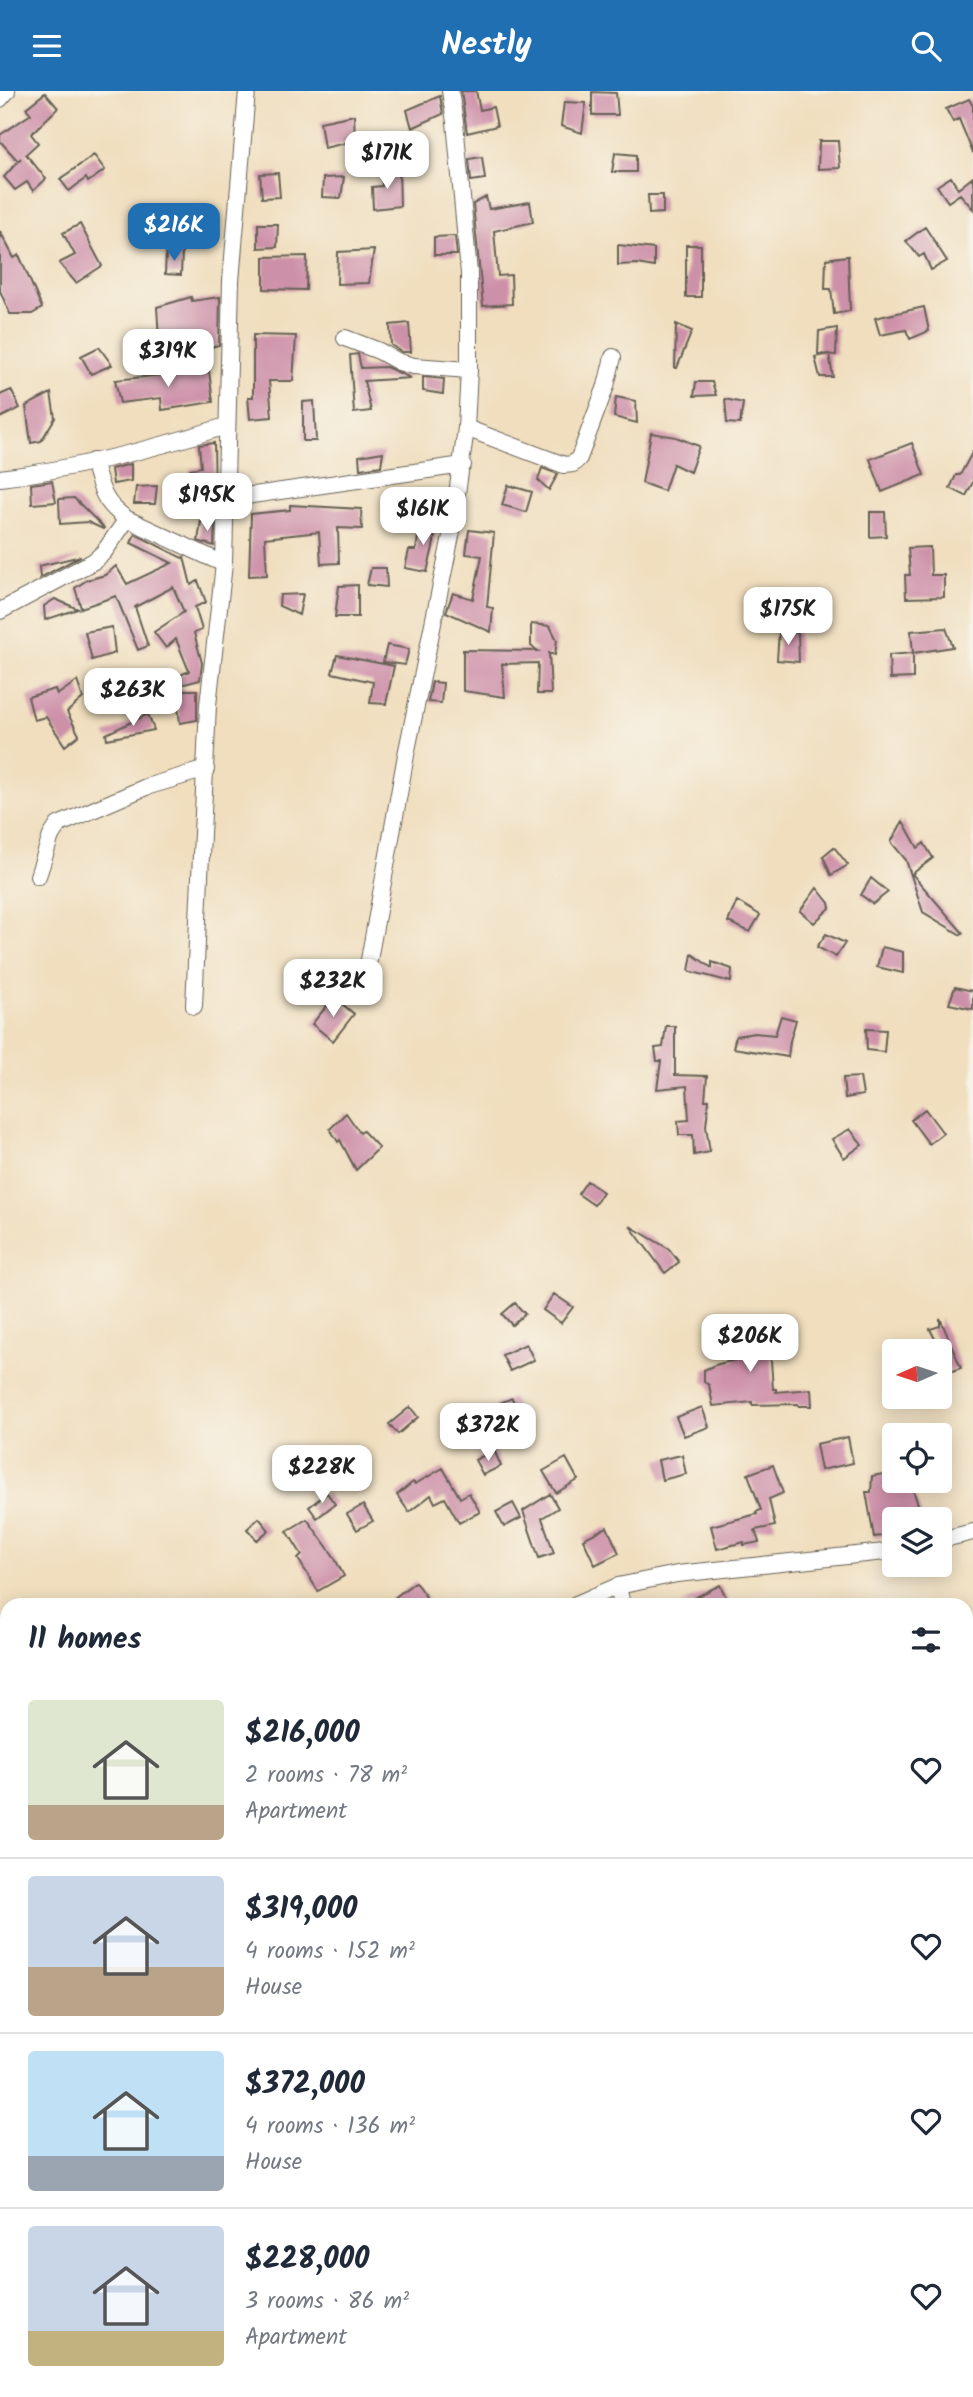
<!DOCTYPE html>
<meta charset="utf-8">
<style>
body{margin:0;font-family:Kalam,sans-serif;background:#f2f2f3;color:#1f2937;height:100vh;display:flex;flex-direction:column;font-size:26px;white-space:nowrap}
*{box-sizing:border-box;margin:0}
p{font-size:23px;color:#747a83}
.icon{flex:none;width:38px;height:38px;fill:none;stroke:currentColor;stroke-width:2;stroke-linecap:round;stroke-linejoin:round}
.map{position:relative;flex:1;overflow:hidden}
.details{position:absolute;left:0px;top:1507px;width:973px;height:800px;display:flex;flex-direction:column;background:#fff;border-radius:21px 21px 0 0;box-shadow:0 4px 18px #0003}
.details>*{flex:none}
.needle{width:46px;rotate:267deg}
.buttons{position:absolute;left:882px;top:1248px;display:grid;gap:14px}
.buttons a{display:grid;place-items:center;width:70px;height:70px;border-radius:7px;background:#fff;box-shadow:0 4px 18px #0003;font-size:35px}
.price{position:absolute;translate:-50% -60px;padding:0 16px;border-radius:14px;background:#fff;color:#222;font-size:23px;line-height:46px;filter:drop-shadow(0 2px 4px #0008)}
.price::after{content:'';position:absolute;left:50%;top:42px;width:21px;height:16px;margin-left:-10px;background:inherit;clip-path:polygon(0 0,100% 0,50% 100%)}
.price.current{background:#1f6fb2;color:#fff}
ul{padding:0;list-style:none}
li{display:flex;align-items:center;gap:21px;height:175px;padding:0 28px}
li+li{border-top:2px solid #e0e1e3}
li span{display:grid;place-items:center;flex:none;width:196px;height:140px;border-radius:7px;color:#555}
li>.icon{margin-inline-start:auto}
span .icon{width:84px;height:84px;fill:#fffc;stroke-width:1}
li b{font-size:30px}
h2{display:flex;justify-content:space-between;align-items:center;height:84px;padding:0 28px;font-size:30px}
header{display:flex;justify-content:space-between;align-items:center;height:91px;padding:0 28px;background:#1f6fb2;color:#fff;font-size:32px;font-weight:600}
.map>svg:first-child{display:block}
.building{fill:#cd90a9}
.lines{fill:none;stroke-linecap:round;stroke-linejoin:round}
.minor-casing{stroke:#666055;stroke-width:18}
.minor{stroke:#fff;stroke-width:16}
</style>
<header><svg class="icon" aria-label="menu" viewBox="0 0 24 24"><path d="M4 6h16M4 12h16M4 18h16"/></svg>Nestly<svg class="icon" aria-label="search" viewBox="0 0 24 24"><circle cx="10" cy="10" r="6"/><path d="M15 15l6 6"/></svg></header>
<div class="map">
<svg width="973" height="2306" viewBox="0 0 973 2306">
<rect width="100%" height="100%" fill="#f7f3e8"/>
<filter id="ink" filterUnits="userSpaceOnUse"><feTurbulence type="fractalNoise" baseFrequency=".0143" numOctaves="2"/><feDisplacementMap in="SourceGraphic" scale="14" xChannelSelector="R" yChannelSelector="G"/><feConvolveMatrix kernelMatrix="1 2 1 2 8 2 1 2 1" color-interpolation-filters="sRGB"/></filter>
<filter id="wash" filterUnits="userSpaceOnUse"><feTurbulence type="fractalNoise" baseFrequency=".00686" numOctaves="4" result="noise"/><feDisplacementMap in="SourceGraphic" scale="28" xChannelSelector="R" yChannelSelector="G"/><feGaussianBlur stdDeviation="1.57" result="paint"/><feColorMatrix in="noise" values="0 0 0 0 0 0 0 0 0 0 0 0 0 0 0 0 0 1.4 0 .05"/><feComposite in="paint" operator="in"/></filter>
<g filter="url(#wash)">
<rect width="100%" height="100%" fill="#f0debe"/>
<g id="blocks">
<path class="building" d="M461,0H476L480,19L493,16L497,35L467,42Z
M592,1L616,2L618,24H592Z
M45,2L58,17L31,43L38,52L26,63L46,88L33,100L27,91L15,99L4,86L21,67L18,70L0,50V44L31,23L26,17Z
M440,5L443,23L412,37L407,19Z
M969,8L973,15V62L959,28L953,31L946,18Z
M564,11L586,12L582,42L561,35Z
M354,24L355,50L324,57L320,31Z
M819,50H838L840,77L818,78Z
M615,62L636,64V81H612Z
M94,64L105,79L88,91L86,87L69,100L60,88Z
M482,66L485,88L471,90L469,68Z
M399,78L400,115L373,118L372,96L382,95L381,80Z
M278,82L280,106L262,107L260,83Z
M344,86L341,107L322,106L323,87Z
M951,86L958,98L973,86V118L960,103L948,111L937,95Z
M648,104H663V122L649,123Z
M486,106L489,118L530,111L533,131L494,140L498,185L511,184L512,213L483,215L473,113Z
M80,133L102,175L76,192L59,172L75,164L63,142Z
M258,133H278L277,156L258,157Z
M925,136L947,170L931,179L924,163L919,166L906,150Z
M0,140L14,167L19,164L42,217L32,223H10L0,200Z
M455,145L457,164H434V146Z
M618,154L654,158V176L637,173L618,174Z
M686,154H701V206H686Z
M374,159L369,192L337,193L338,161Z
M166,160L182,161L181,184L165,183Z
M307,165L306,199L264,198V166Z
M848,165L850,220L834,223L831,198H825L826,168Z
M191,206L192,210L220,206L219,254L199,259L196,243L159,248L157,216Z
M924,216L929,240L910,248L906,239L880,244L875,227Z
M409,232L411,261H402L391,254L390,234Z
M676,233L692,240L677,277H675Z
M837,237L836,264L818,263L819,240Z
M253,244L296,245L293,290H269L272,326L250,328L248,306H253Z
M99,256L112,274L91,283L81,265Z
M358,263L361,277L386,276L411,287L364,290L371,320L354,322L350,264Z
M829,263L833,286H820L815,266Z
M198,280H209L213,311L162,319L161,307L120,312L115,289Z
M423,286L444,288L443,303L423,300Z
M696,291H712L716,304L694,305Z
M11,299L20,317L0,327V304Z
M51,302L55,327L41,350L31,352L26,315Z
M616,306L636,310L637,332L614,326Z
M725,308L743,312L740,333L727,332Z
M314,310L316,350H303V311Z
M651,342L676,346L699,355L690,381L673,373L664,400L642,392Z
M214,352L215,402L193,403L190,378L201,376L199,354Z
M912,352L924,384L882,401L870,368Z
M973,360V391L966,405L950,397L956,384H960Z
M383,361L381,375L360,378L359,365Z
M131,373V390L113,393L111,378Z
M542,377L558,383L549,399L538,389Z
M52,390L56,411L32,413L31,393Z
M508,394L532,401L526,421L502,414Z
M157,395L155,413H134L136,396Z
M74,407L104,437L103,438L88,431L60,433L59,408Z
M290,414L361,418L362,438L338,437L339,472L321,473L319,441L265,447L267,484L249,485L251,423L290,419Z
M870,421H885L886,445L870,446Z
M436,426L434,452L427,481L405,477L409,459H416L421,428Z
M201,430H215L214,455L198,450Z
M469,439L494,442L487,516L493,517L491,541L446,521L453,502L473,508L482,465L466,463Z
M135,443L182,467L184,466L191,494L198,490L206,511L195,516L202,539L194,542L202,572L200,589L165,598L163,592L189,580L176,548L166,557L154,541L184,521L173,496L135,516L148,555L138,559L116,505L81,517L75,497L87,489L105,484L116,475L127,493L172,472L131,452Z
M930,456L931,484H944V506L906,507L905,484H910L908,457Z
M81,465L40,487L39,475Z
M371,477H386L387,496L367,494Z
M358,494V526H335L339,495Z
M303,503L299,524L279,515L280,504Z
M55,508L78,518L45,529L44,515Z
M804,519L805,536H787L784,521Z
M531,533L550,535L557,549L555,564L549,562L551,603H537L538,572L502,573L505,606L463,600V559L538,560L531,555Z
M112,536L115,562L92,569L85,541Z
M946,537L953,556L913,562L911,540Z
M779,540L798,542L799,571L777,569Z
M387,554L409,558L405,574L383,571Z
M913,562V587L890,588L889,564Z
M337,564L394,575L386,613L370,612L373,591L332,582Z
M77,590L83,607L67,621L79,644L65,655L46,626L34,629L28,606L55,598L57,604Z
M432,591L443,592L441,612L428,611Z
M176,599H197V629L180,632Z
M148,623L154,639L107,648L106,643Z
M903,730L918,757L924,752L933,767L912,783L963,842L961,844L923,821L906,769L891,751Z
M834,756L848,774L831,784L823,765Z
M871,787L888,801L873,813L861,804Z
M817,797L829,812L830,817L814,832L800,820Z
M737,810L760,824L750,841L728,831Z
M826,843L845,852L836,866L817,856Z
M882,856L903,861V882L877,876Z
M692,863L712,877V871L732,878L731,891L689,880Z
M955,896L973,900V918L949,913Z
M334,906L354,923L333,950L312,933Z
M781,925L796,929L790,950L788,966L733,957L736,945L755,942L775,944Z
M666,935H675V984L707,985L705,1009H709L706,1035L710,1061L694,1064L693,1044H679L678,1030L689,1029L687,995L657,998L661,970H657L655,957L663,956Z
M866,938L886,939L884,961L867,959Z
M860,986L863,1004L845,1007L843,987Z
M925,1018L943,1042L929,1053L911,1029Z
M346,1022L360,1042L363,1040L379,1057L356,1079L340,1049L338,1051L330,1038Z
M850,1038L862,1054L844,1067L832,1048Z
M587,1090L603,1101L594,1114L578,1103Z
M630,1135L669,1158L679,1171L665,1182Z
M554,1203L573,1216L561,1232L543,1219Z
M515,1212L525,1223L512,1234L502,1223Z
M940,1227L961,1277L950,1281L946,1272L940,1273V1258L930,1238L940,1235Z
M765,1233L767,1256H770L773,1298H776V1301L811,1298L812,1315H799L798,1313L752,1314V1311L713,1315L709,1294L704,1291V1279L715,1274L735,1269L734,1236Z
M526,1253L534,1269L510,1280L502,1264Z
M512,1307L521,1327L504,1334L495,1314Z
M410,1316L418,1326L398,1343L389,1333Z
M702,1316L709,1336L684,1345L676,1326Z
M848,1346L853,1372L821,1379L816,1353Z
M494,1359L501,1375L483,1384L475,1369Z
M682,1364L686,1383L662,1389L658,1369Z
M566,1367L578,1389L556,1402L543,1380Z
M773,1374L783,1402L769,1408L775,1435L755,1439L759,1451L744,1454V1451L717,1458L711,1435L757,1423L756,1421L761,1419L748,1383Z
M443,1377L460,1407L469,1402L480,1421L459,1432L445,1407L435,1412L431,1404L409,1421L397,1404L413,1391L415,1393Z
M894,1381V1390H910L923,1428H894V1443L874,1446L866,1401H871L872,1385Z
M327,1402L335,1413L317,1427L309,1416Z
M550,1403L558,1417L542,1427L554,1462L539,1467L523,1420Z
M513,1412L521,1427L504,1436L496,1421Z
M363,1414L373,1430L357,1439L347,1423Z
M259,1427L269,1439L257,1449L247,1438Z
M307,1428L333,1464L344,1485L318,1500L298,1468L302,1464L287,1440Z
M607,1436L619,1462L595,1474L583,1448Z
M415,1491L432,1514H385Z
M720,1494L730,1514H680Z"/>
</g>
</g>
<g filter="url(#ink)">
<use href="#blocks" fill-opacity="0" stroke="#666055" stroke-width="2"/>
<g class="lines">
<defs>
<path id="minor" d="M0,8L7,0
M345,247L379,260L399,271L414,275L469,279
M466,337L564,374L573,373L579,367L606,295L613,266
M93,370C101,397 102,411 127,428L224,473
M0,387C76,378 153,358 226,335
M225,408L463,374
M0,520L94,470L104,461L127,428
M38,785L51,745L58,734L146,696L206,678
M369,869L406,664L452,440L466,337L469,279V182L455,31L450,0
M194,915L208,614L224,473L231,190L247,0
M940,1449L973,1441
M618,1495L622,1514
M574,1514L618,1495L677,1483L894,1460
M0,2202L7,2197
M409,2300L418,2306"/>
</defs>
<use href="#minor" class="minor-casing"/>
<use href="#minor" class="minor"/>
</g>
</g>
</svg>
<div class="buttons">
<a><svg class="needle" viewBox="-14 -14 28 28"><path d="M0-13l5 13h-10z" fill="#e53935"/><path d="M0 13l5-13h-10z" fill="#747a83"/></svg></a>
<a><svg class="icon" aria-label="locate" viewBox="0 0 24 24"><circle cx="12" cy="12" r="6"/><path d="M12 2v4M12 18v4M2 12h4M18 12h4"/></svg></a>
<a><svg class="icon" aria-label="layers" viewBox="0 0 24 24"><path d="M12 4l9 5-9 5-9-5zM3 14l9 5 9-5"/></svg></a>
</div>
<b class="price" style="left:387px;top:100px">$171K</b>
<b class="price current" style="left:174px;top:172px">$216K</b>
<b class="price" style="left:168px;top:298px">$319K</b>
<b class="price" style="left:207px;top:442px">$195K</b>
<b class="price" style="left:423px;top:456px">$161K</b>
<b class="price" style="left:788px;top:556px">$175K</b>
<b class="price" style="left:133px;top:637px">$263K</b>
<b class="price" style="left:333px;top:928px">$232K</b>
<b class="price" style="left:750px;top:1283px">$206K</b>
<b class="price" style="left:488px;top:1372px">$372K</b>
<b class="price" style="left:322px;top:1414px">$228K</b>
<section class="details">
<h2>11 homes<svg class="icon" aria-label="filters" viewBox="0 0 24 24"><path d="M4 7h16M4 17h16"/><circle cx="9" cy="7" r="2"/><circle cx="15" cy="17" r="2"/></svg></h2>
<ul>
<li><span style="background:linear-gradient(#dfe7d0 75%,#b9a48a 0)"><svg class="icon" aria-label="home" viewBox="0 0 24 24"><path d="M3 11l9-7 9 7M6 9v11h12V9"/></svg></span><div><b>$216,000</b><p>2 rooms · 78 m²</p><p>Apartment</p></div><svg class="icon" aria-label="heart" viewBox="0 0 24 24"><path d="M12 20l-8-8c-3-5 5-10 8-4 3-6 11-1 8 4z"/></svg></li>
<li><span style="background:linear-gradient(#c9d6e8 65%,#b9a48a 0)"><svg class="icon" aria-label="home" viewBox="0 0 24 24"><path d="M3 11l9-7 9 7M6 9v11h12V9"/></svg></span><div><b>$319,000</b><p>4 rooms · 152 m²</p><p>House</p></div><svg class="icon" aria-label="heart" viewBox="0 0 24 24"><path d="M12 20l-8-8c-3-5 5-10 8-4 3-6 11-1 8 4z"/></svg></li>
<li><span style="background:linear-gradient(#bfe0f5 75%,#9aa5b1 0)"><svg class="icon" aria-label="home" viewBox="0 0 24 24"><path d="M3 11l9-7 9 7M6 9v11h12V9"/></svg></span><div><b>$372,000</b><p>4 rooms · 136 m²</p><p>House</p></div><svg class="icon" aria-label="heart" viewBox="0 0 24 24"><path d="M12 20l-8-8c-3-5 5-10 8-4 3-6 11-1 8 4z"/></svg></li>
<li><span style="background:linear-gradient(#c9d6e8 75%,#c2b280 0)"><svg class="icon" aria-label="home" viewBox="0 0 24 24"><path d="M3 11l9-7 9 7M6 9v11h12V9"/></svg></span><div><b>$228,000</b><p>3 rooms · 86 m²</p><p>Apartment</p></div><svg class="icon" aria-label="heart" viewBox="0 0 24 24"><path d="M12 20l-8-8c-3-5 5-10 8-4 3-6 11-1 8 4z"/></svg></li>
</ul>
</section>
</div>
